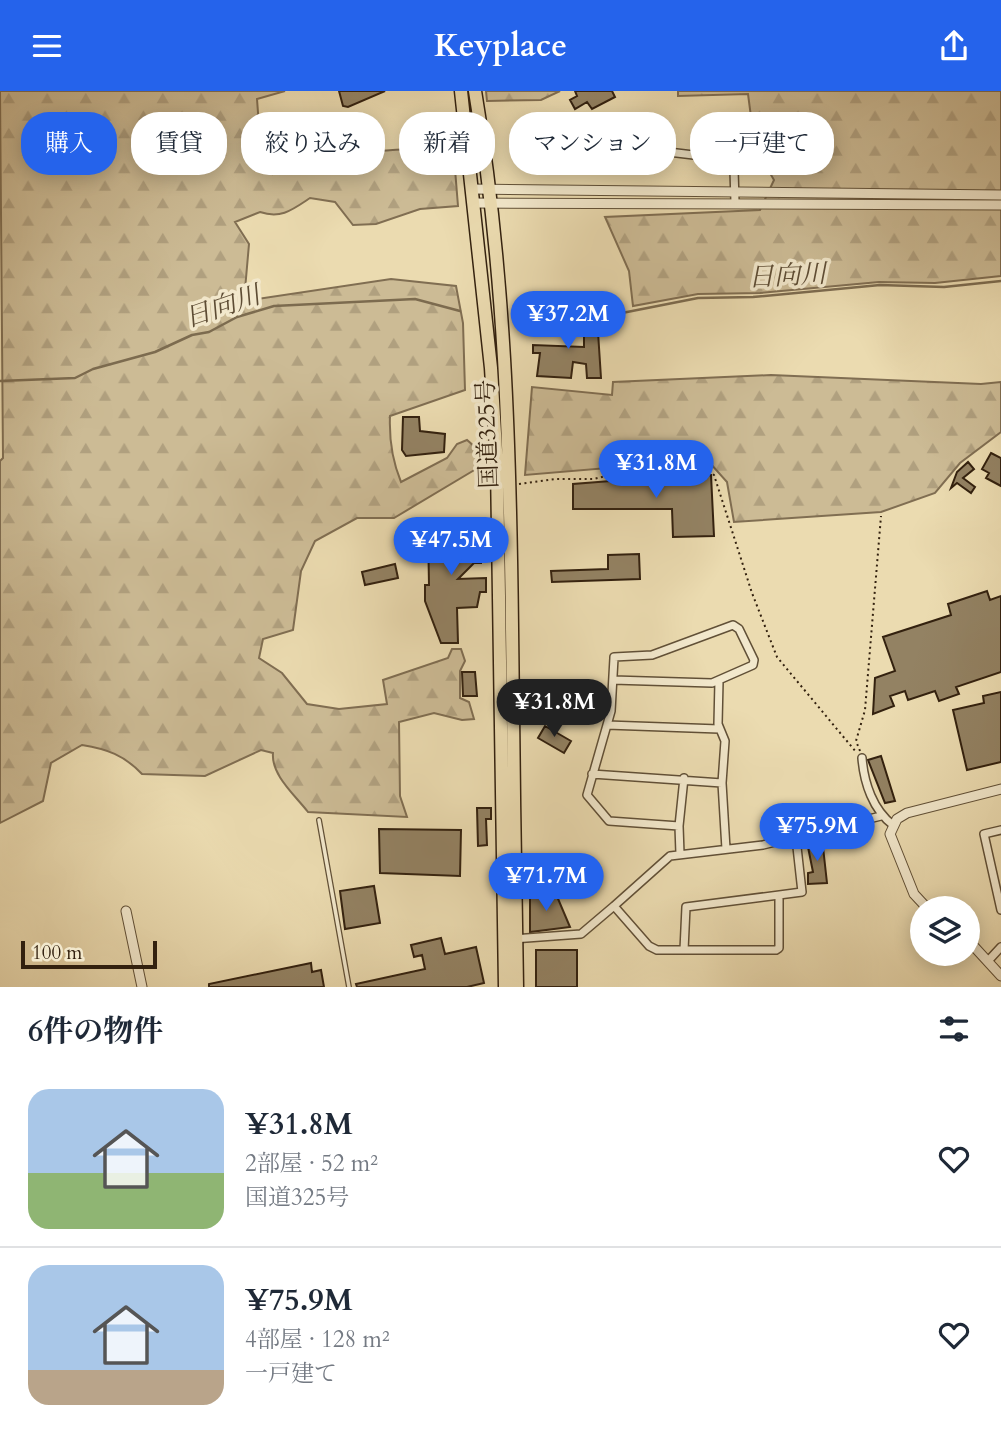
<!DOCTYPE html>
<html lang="ja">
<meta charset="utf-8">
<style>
body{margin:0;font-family:Cardo,"Noto Serif JP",serif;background:#f2f2f3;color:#1f2937;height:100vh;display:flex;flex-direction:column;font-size:26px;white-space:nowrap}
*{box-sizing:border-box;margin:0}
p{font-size:23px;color:#747a83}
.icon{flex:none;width:38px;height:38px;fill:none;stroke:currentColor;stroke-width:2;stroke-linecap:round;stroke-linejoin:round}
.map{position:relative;height:896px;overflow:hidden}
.sheet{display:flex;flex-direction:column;background:#fff;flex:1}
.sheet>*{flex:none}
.hud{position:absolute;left:21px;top:21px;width:959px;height:63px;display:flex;gap:14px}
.buttons{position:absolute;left:910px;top:805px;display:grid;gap:14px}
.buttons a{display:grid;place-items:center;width:70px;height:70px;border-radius:50%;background:#fff;box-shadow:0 4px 18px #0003;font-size:35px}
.scale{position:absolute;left:21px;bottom:18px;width:136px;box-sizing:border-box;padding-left:7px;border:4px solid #33210f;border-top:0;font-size:19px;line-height:24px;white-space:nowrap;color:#33210f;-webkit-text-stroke:5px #f2e8cc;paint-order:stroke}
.price{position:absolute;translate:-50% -60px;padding:0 16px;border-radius:24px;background:#2563eb;color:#fff;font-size:23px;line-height:46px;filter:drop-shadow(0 2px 4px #0008)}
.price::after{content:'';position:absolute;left:50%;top:42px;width:21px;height:16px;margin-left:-10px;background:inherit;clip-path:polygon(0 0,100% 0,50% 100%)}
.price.current{background:#222;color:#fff}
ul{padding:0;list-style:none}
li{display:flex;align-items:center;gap:21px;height:175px;padding:0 28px}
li+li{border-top:2px solid #e0e1e3}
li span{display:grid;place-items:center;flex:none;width:196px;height:140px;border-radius:21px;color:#555}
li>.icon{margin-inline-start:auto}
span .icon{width:84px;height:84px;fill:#fffc;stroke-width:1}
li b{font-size:30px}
h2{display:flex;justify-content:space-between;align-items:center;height:84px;padding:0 28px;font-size:30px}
.pill{padding:0 24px;border-radius:28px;background:#fff;box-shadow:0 4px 18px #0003;font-size:24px;line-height:63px}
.pill.current{background:#2563eb;color:#fff}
header{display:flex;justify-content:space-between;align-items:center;height:91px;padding:0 28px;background:#2563eb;color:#fff;font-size:32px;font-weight:700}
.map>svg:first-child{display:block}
.forest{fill:url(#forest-firs);stroke:#806e52;stroke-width:2}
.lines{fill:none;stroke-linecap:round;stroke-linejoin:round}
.stream{stroke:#7c6b4f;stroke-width:2.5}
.building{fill:#938263;stroke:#33210f;stroke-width:2}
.service-casing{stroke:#615037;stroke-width:6}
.minor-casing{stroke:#615037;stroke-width:10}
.tertiary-casing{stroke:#615037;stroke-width:11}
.trunk-casing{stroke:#33210f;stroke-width:15}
.path{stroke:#33210f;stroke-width:2;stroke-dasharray:2 3.5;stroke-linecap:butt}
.service{stroke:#f2e8cc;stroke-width:3.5}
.minor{stroke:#f2e8cc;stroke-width:7}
.tertiary{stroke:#f2e8cc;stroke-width:9}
.trunk{stroke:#ebdbb0;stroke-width:12}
.labels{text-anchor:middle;stroke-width:7;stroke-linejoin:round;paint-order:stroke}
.street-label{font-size:24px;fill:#33210f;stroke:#f2e8cc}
.water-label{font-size:26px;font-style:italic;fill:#5d4c34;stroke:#f2e8cc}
</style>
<header><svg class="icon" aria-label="menu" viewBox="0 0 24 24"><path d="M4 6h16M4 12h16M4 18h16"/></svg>Keyplace<svg class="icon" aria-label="share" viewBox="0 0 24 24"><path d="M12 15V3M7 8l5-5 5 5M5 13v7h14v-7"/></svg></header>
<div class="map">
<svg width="1001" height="896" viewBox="0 0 1001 896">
<defs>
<pattern id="forest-firs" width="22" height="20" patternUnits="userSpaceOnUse" patternTransform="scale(1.75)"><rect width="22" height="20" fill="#ccbb95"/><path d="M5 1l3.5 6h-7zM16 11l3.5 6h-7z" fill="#b0a07f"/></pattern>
</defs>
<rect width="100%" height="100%" fill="#ebdbb0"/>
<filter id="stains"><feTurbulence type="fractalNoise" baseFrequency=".00286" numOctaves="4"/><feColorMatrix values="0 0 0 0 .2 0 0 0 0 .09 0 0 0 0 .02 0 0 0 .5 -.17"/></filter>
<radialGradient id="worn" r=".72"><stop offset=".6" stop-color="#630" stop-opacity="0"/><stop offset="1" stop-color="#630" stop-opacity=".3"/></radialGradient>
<path class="forest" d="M0,0H285L257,8L260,49L273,83C326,72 403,45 454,66L458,115L420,118L376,133L353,134L335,111L310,107C292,119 281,128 260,121L235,131L249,153L244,210L391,188L456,195L463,232L465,299L390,325C389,349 392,369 401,391L447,367L457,353L467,349L475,356L476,378L394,427H357L315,450L301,480L293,539L263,548L259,567L282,582L307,613L339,618L387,613L383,589L448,567L452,558H461L465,570L460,580V607L469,611L474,628L462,629L434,622L399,631L400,705L407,726L308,721C295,704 271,684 273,662L261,659L205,685L142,683C124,664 107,658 82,654L51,672L43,710L0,732V370L3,367Z
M486,0H560L541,9L487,10Z
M678,0H1001V185L935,192L879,191L760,202L698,203L633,215L629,180L605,126L760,119L774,89L755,56L748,3L678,5Z
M771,284L981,293L1001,291V341L960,372L935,402L881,421L734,431L727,391L710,372L655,373L525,384L532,296L612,304L613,291Z"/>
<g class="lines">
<path class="stream" d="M535,216L617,223L698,207L753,206L880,194L944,196L1001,190
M0,290L75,287L93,278L155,261L192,244L209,241L237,226L274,215L415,208L460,220"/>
</g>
<path class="building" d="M339,0H385L348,16L343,15Z
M575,0H612L615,6L592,18L587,11L575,18L570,9L577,5Z
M629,28L630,34L658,32L659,48L631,50V54L535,58L534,40L577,37L576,34L606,35V29Z
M533,230L592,235V241H598L601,287H587L586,273L573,271L571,287L537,285L540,262H533V254L584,256V245L532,240Z
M403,326H419L420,340L445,343L444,361L406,365L402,359Z
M991,362L1001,367V395L986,387L989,382L982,378Z
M968,371L974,378L963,387L975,396L971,402L957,392L951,397L957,381Z
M664,380H673V385L711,384L714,445L673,446L672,418H573V393L636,388V392L664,391Z
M439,433H467L472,437L473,458H481V472H474L458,488L486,487V501H480L477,516L457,517L458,552H441L425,510V494H429L428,437H439Z
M639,463L640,488L552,491L551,480L608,478V464Z
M395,473L398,487L365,494L362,481Z
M987,500L990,509L1001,505V581L956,596L959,603L939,610L935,600L908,609L905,600L890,605L894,615L873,623L875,587L895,580L883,546L951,524L948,513Z
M462,581H475L477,605H463Z
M1001,601V671L967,679L953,619L984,612L983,605Z
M545,635L571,650L564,662L538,647Z
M881,665L895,710L885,712L868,669Z
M477,717H491V728H486L487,754L478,755Z
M379,738L461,739L460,785L380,782Z
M822,747L827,792L808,793V782L813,781L807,751Z
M374,795L380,832L345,838L340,800Z
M530,801L556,803L570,836L530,841Z
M441,847L445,863L476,856L484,892L467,896H357L356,893L425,878L422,864L414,866L411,854Z
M536,859H577V896H536Z
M311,872L312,881L321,879L324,896H209V893Z"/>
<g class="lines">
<defs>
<path id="service" d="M319,729L349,896"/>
<path id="minor" d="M660,60L727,68L734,79L735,111
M613,589L712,592L753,574L754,569L739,538L733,534L652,564L614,566V567L611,620L587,704L609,730L679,735L680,763
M719,590L718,633L725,650L722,692L726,758
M607,634L719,638
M862,667C864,692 873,719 893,734
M592,683L722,692
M679,735L684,687
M1001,739L984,743L1001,819
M779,804V857L776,859H657L649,855L614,815L670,765L763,754L881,725
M513,848L581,843L614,815
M684,859L686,816L802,801L796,747
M988,870L1001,856"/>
<path id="tertiary" d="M472,98L1001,104
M473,112L1001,114
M927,817L914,803L890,743L897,728L907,722L1001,698
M126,820L142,896
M968,849L1001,885"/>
<path id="trunk" d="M461,0L491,277L497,375L505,896
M475,0C505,178 510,357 512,537C513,657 515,776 517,896"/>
</defs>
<use href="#service" class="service-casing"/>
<use href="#minor" class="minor-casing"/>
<use href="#tertiary" class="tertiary-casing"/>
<use href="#trunk" class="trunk-casing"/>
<path class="path" d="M519,393L555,388H594L617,382L691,374L705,377L714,384L752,502L777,566L856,661
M860,660L856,650L865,619L881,425"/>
<use href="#service" class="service"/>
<use href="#minor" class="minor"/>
<use href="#tertiary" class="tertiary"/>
<use href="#trunk" class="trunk"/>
</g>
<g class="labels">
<g class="street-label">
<text transform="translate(487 343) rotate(-92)" y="8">国道325号</text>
</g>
<g class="water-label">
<text transform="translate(787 184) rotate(-3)" y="9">日向川</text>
<text transform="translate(222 215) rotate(-19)" y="9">日向川</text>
</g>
</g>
<rect width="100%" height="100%" filter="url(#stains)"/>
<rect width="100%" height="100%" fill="url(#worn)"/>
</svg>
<div class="buttons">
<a><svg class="icon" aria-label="layers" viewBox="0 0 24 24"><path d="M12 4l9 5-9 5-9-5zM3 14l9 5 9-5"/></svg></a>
</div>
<div class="scale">100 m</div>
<b class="price" style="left:568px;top:260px">¥37.2M</b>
<b class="price" style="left:656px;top:409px">¥31.8M</b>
<b class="price" style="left:451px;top:486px">¥47.5M</b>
<b class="price current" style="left:554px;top:648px">¥31.8M</b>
<b class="price" style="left:817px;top:772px">¥75.9M</b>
<b class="price" style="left:546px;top:822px">¥71.7M</b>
<div class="hud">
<a class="pill current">購入</a>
<a class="pill">賃貸</a>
<a class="pill">絞り込み</a>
<a class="pill">新着</a>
<a class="pill">マンション</a>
<a class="pill">一戸建て</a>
</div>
</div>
<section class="sheet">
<h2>6件の物件<svg class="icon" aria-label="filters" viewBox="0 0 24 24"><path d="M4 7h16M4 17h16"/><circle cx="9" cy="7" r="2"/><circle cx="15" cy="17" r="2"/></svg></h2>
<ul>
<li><span style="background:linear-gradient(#a9c7e8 60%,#8fb573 0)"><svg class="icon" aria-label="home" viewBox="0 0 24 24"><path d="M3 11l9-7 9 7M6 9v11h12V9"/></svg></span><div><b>¥31.8M</b><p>2部屋 · 52 m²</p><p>国道325号</p></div><svg class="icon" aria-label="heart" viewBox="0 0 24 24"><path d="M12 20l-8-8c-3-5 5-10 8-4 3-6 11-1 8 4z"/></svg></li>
<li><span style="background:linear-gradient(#a9c7e8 75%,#b9a48a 0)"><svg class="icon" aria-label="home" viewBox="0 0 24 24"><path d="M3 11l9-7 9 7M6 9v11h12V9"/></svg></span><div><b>¥75.9M</b><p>4部屋 · 128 m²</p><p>一戸建て</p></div><svg class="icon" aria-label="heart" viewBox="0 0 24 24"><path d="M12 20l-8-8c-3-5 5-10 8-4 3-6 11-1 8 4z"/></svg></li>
</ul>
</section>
